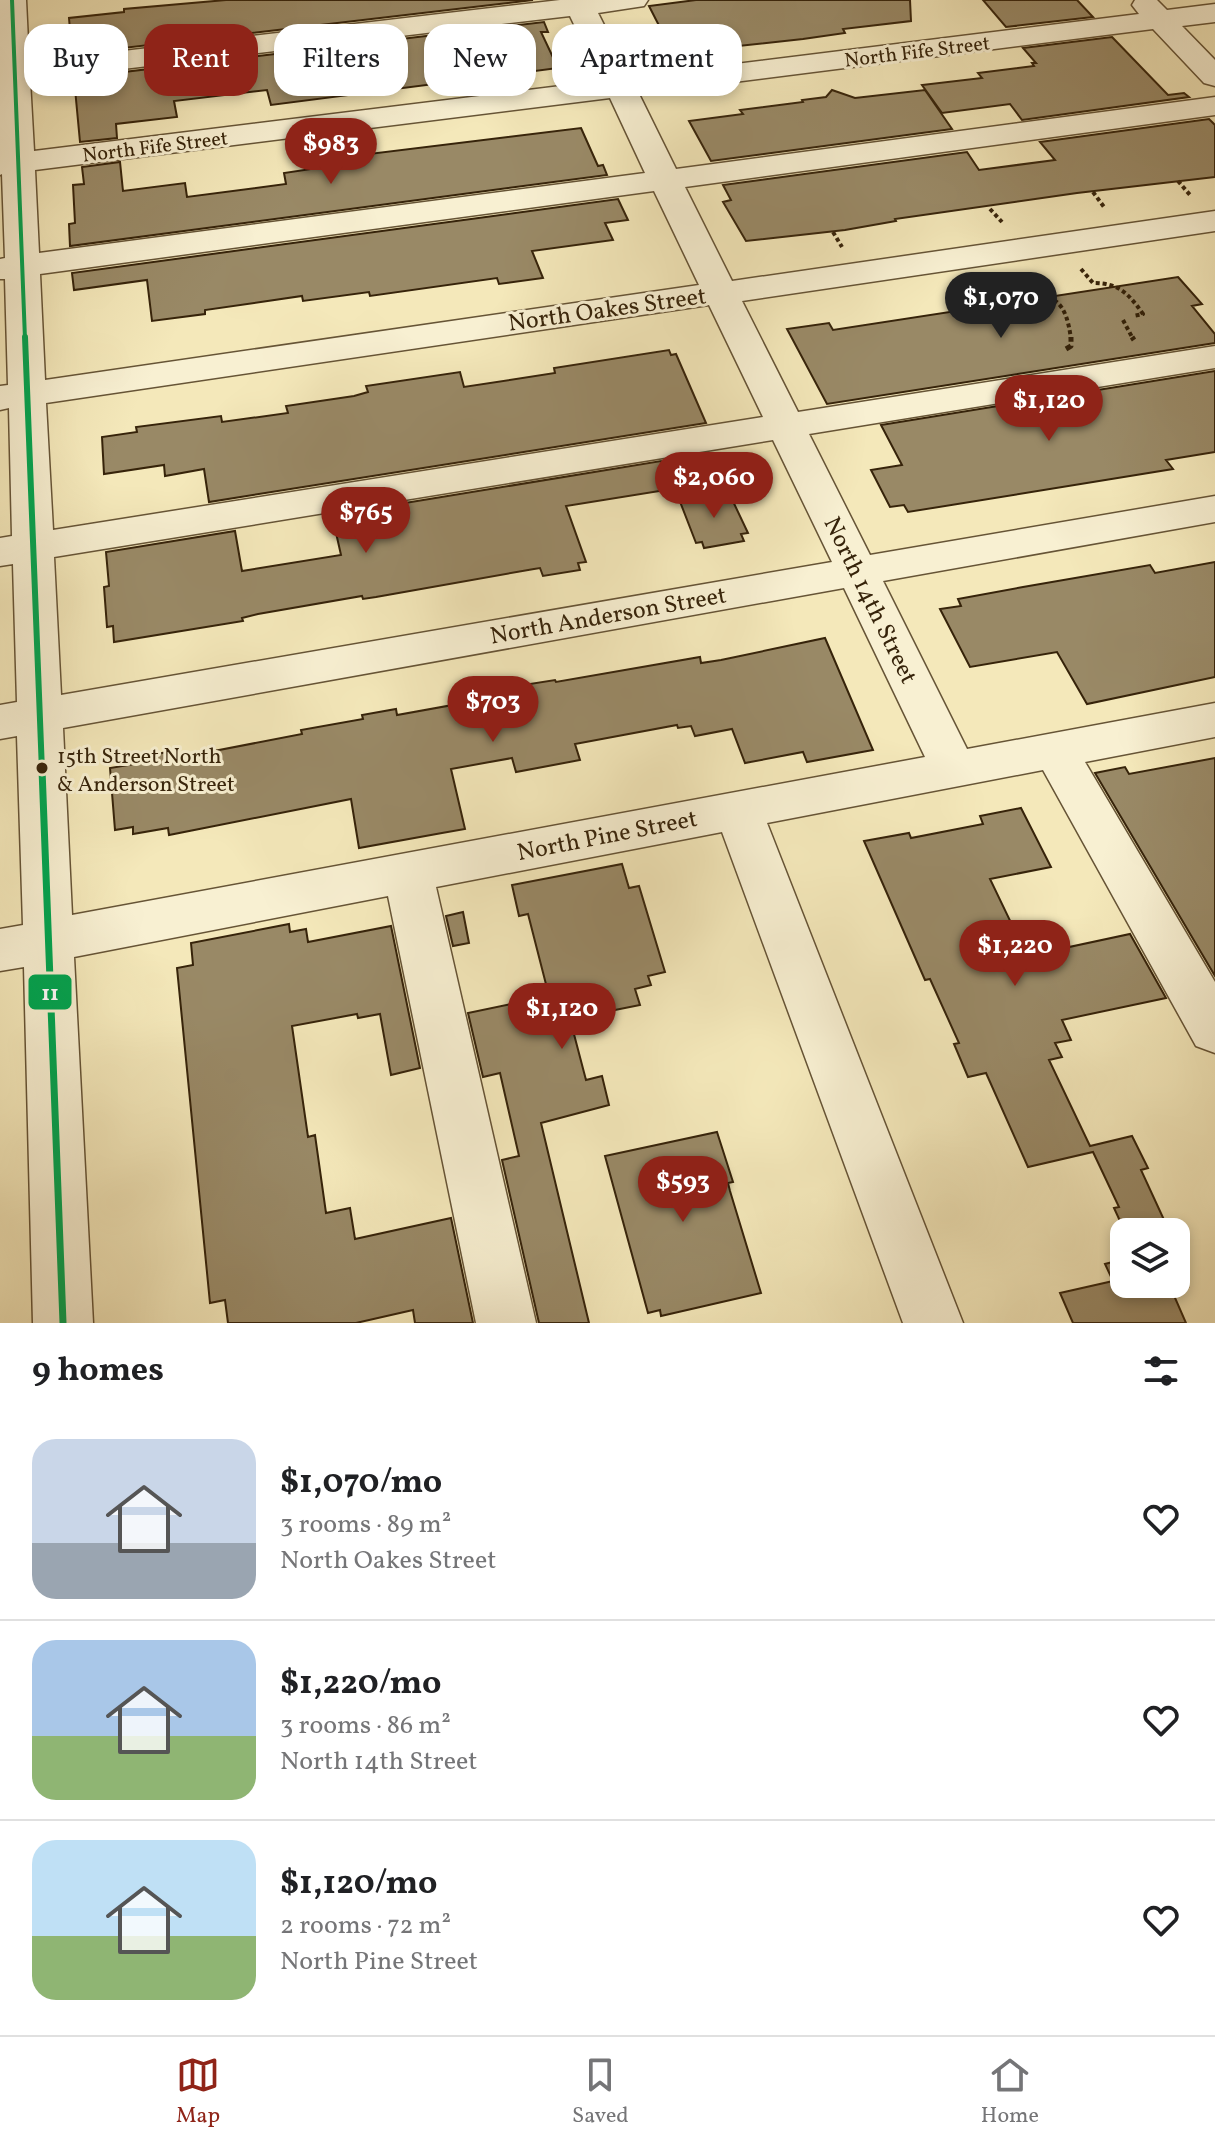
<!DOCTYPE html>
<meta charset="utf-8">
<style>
body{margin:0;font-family:Vollkorn,serif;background:#f2f2f2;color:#202124;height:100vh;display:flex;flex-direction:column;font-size:30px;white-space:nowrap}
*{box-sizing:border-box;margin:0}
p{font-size:26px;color:#757577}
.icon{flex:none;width:44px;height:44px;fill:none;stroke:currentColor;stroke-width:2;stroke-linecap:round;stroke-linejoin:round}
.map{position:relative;height:1323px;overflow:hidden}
.panel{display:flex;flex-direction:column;background:#fff;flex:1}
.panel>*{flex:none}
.banner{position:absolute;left:24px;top:24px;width:800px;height:72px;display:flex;gap:16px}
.controls{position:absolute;left:1110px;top:1218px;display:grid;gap:16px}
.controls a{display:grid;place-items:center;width:80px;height:80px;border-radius:16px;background:#fff;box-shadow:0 4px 12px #0003;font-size:40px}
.price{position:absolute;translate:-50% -68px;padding:0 18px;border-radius:28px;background:#8f2418;color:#fff;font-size:26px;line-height:52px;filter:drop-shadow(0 2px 4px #0008)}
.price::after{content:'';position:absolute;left:50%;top:48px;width:24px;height:18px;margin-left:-12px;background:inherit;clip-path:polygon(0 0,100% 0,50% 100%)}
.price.active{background:#222;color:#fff}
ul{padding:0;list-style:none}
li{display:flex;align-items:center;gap:24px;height:200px;padding:0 32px}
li+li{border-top:2px solid #e0e0e0}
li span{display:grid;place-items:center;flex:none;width:224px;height:160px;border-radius:24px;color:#555}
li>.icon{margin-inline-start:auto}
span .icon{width:96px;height:96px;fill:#fffc;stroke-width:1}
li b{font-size:34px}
h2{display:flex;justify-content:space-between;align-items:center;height:96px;padding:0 32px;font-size:34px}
.pill{padding:0 28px;border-radius:24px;background:#fff;box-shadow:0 4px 12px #0003;font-size:28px;line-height:72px}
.pill.active{background:#8f2418;color:#fff}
.tabs{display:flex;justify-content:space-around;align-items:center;height:112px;border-top:2px solid #e0e0e0;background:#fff;font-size:22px;color:#757577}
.tabs a{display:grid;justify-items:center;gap:4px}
.tabs .active{color:#8f2418}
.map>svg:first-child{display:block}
.building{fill:#998966;stroke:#36230a;stroke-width:2}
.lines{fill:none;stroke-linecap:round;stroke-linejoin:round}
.minor-casing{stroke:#665436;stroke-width:3}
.path-far1{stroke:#36230a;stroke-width:4;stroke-dasharray:4 3;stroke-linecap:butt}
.path{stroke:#36230a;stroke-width:5;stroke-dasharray:6 4;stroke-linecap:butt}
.minor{fill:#f8f0d2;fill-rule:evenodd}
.bus-1-far2-casing{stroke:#f8f0d2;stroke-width:8}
.bus-1-far1-casing{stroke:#f8f0d2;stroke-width:12}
.bus-1-casing{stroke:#f8f0d2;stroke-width:13}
.bus-1-far2{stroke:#00a651;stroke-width:4}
.bus-1-far1{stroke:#00a651;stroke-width:6}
.bus-1{stroke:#00a651;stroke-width:7}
.bus-dot{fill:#36230a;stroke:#f8f0d2;stroke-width:3}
.labels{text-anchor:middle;stroke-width:6;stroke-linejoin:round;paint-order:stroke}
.far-street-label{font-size:20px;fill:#36230a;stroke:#f8f0d2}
.bus-label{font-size:22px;fill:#36230a;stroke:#f8f0d2;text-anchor:start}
.street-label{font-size:24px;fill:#36230a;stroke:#f8f0d2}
.line-badge{stroke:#f8f0d2;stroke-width:3}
.badge-label{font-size:22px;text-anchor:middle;font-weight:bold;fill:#fff}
</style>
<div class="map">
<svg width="1215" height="1323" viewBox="0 0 1215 1323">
<rect width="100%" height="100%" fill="#f4e8ba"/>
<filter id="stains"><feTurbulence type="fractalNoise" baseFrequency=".0025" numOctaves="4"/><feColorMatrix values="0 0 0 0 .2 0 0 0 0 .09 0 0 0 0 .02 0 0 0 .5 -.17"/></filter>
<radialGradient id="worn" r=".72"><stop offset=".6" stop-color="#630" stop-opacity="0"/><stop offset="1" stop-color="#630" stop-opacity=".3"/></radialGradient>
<path class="building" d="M226,0H533L72,54L69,18L124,12V9Z
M696,0H910L911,21L843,29L845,33L803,39L673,53L649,6Z
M983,0H1077L1093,17L1006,27Z
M544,22L548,32H541L558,68L271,105L267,90L174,101L177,117L116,124L117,138L80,142L74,78Z
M1112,37L1168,95L1184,93L1189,97L1022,120L1010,104L942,113L922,85L982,78L978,73L1034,66L1032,63H1036L1023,48Z
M832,90L855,98L925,90L952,129L711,161L689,121L743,114L740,110L803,102L802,100L826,97Z
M1209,119L1215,125V177L1077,193L895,219L896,221L845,230L746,241L723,202L731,200L723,185L967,152L979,170L1055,160L1040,142Z
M581,128L598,166L603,165L607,175L70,246L69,224L75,223L73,185L84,184L82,167L120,162L123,191L185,183L187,197L286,184L284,173L338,165L336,158Z
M618,199L628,220L605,223L613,240L532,251L543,278L499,284L497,278L370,296L369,292L303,301L302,296L205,310V314L152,321L147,280L74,290L72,273Z
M1178,277L1202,304L1192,306L1215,334V343L827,404L787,329L829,323L833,330Z
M669,350L671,355L676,354L706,423L209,502L204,469L165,476L164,465L104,474L102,437L137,432L136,427L221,416L222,422L288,413L286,406L354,396L368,392L366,386L460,372L464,387L555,373L554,368Z
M1215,371V452L1166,460L1173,469L908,512L904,505L890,507L871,470L902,465L881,425Z
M661,461L672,489L566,506L586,562L578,563L580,570L543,576L540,568L534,569L376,597L363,599L362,596L258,614L242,618L243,621L114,642L113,626L107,627L104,587L109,586L106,552L235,531L242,571L341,555L332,515Z
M709,495L711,499L730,495L748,533L741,534L744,541L704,548L702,542L696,543L679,499Z
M1215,562V677L1087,704L1057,652L970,667L940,609L961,606L958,599L1023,587L1150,565L1155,573Z
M825,638L873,750L807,762L803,752L745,763L732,729L695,736L691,726L678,728L677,725L575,744L580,760L516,772L512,758L451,769L465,829L442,833L359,848L351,799L169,835L168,828L133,834V827L115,830L110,768L135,764V758L173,751L174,756L183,757L302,734L301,730L363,719L362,715L396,709L397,715L519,693L517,686L555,680L556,682L700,657L701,663L721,660Z
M1215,758V976L1095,773L1125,767L1129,774Z
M1021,808L1051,867L990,879L1027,956L1130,934L1166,998L1062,1020L1071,1040L1055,1043L1062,1057L1049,1060L1090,1146L1132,1136L1148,1168L1141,1170L1165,1222L1158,1223L1162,1232H1125L1114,1208L1119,1207L1093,1152L1028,1167L986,1073L968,1077L954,1044L959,1043L930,979L925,980L864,841L909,833L911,838L983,824L980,816Z
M622,864L629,888L639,886L665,972L648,976L651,985L635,989L640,1005L570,1019L586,1080L602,1076L609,1105L541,1123L589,1323H539L502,1160L519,1156L500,1073L483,1077L468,1013L549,996L528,914L519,916L512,885Z
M463,912L469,943L453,946L446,916Z
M289,924L290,932L306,929L308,942L391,926L420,1068L391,1075L380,1014L358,1018L357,1014L292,1026L308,1137L315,1135L326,1213L350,1208L355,1239L451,1218L473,1323H415L413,1310L356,1323H228L225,1300L210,1303L177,968L193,965L191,943Z
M717,1132L733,1182L728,1183L730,1191L761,1293L661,1316L660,1310L648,1313L605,1156Z
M1124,1259V1284H1176V1261L1188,1287L1172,1291L1186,1323H1073L1060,1293L1113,1281L1105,1264Z"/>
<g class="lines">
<defs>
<path id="minor" d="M0,0H26L29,62L560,0H648L644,6L598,13L630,77L1139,14L1132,5L1135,0H1157L1167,10L1215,4V22L1182,26L1215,60V86L1204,83L1153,29L639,94L676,169L1215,97V115L685,187L732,281L1215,211V231L742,301L798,412L1215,346V368L809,434L870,555L1215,496V522L883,581L967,749L1215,703V737L1085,762L1215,982V1053L1196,1046L1043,770L767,823L963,1323H903L722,832L436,887L536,1323H476L388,896L74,957L93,1323H33L24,967L0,971V929L23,925L17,736L0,739V705L17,702L13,564L0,566V538L12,536L9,408L0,410V386L8,385L5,279H0V259L5,258L2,174L0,175ZM570,16L601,81L34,151L30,80ZM610,98L645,173L39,253L35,170ZM654,191L699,285L45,380L40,274ZM709,305L763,417L53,530L46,403ZM773,440L832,562L61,695L54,557ZM844,588L925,757L72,915L63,728Z"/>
</defs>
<use href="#minor" class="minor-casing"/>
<path class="path-far1" d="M1178,181L1190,195
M1093,192L1104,207
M990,209L1002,222
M833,232L842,247
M1081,269L1093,283C1119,283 1129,294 1143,314L1133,316
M1010,280L1022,298
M1020,295C1056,293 1066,302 1071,339
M1123,320L1133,339"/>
<path class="path" d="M1132,337L1134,340
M1066,349L1071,346V337"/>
<use href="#minor" class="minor"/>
<defs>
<path id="bus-1-far2" d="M12,0L25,339"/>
<path id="bus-1-far1" d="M25,337L42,771"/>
<path id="bus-1" d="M42,769L63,1323"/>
</defs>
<use href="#bus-1-far2" class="bus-1-far2-casing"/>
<use href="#bus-1-far1" class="bus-1-far1-casing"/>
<use href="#bus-1" class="bus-1-casing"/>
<use href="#bus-1-far2" class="bus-1-far2"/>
<use href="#bus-1-far1" class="bus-1-far1"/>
<use href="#bus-1" class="bus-1"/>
</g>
<circle class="bus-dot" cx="42" cy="768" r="7"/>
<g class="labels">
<g class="far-street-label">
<text transform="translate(917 51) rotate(-7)" y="7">North Fife Street</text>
<text transform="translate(155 146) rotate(-7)" y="7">North Fife Street</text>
</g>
<g class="bus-label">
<text x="57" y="763">15th Street North<tspan x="57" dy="28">&amp; Anderson Street</tspan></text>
</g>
<g class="street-label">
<text transform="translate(607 309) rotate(-8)" y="8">North Oakes Street</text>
<text transform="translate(871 600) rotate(64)" y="8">North 14th Street</text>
<text transform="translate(608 615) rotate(-10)" y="8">North Anderson Street</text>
<text transform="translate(607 835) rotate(-11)" y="8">North Pine Street</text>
</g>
</g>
<rect class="line-badge" x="27" y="973" width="46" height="38" rx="8" fill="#00a651"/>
<g class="badge-label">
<text x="50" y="1000">11</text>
</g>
<rect width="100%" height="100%" filter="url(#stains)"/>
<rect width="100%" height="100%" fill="url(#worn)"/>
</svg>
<div class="controls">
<a><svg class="icon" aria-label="layers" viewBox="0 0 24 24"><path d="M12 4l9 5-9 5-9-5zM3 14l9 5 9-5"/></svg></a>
</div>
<b class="price" style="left:331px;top:186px">$983</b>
<b class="price active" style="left:1001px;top:340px">$1,070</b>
<b class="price" style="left:1049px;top:443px">$1,120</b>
<b class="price" style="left:714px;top:520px">$2,060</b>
<b class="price" style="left:366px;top:555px">$765</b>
<b class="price" style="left:493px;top:744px">$703</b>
<b class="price" style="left:1015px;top:988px">$1,220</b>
<b class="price" style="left:562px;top:1051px">$1,120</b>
<b class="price" style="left:683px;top:1224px">$593</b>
<div class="banner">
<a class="pill">Buy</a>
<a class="pill active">Rent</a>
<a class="pill">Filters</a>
<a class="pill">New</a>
<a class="pill">Apartment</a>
</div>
</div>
<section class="panel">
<h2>9 homes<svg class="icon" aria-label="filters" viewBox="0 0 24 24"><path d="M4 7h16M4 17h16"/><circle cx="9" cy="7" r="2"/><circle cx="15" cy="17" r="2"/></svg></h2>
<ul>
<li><span style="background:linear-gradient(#c9d6e8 65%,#9aa5b1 0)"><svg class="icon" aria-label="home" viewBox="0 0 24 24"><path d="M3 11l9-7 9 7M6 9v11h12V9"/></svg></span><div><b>$1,070/mo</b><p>3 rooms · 89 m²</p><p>North Oakes Street</p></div><svg class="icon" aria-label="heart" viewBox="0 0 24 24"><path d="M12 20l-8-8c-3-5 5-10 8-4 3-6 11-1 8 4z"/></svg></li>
<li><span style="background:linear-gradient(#a9c7e8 60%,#8fb573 0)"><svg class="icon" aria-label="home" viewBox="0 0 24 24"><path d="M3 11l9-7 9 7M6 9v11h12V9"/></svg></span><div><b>$1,220/mo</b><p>3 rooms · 86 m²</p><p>North 14th Street</p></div><svg class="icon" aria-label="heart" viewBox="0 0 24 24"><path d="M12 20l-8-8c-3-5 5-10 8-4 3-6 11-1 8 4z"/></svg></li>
<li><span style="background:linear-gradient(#bfe0f5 60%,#8fb573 0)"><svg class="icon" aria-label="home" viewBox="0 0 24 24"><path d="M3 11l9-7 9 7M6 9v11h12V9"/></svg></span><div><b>$1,120/mo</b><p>2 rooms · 72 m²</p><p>North Pine Street</p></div><svg class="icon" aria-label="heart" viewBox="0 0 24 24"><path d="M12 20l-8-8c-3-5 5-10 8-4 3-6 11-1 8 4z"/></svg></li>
</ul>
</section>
<nav class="tabs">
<a class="active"><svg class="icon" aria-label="map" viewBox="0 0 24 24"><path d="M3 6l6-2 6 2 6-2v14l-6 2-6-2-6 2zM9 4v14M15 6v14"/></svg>Map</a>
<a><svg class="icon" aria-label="saved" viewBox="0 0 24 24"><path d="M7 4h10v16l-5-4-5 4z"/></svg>Saved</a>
<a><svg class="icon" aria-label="home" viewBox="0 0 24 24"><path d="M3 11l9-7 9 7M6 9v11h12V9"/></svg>Home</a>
</nav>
